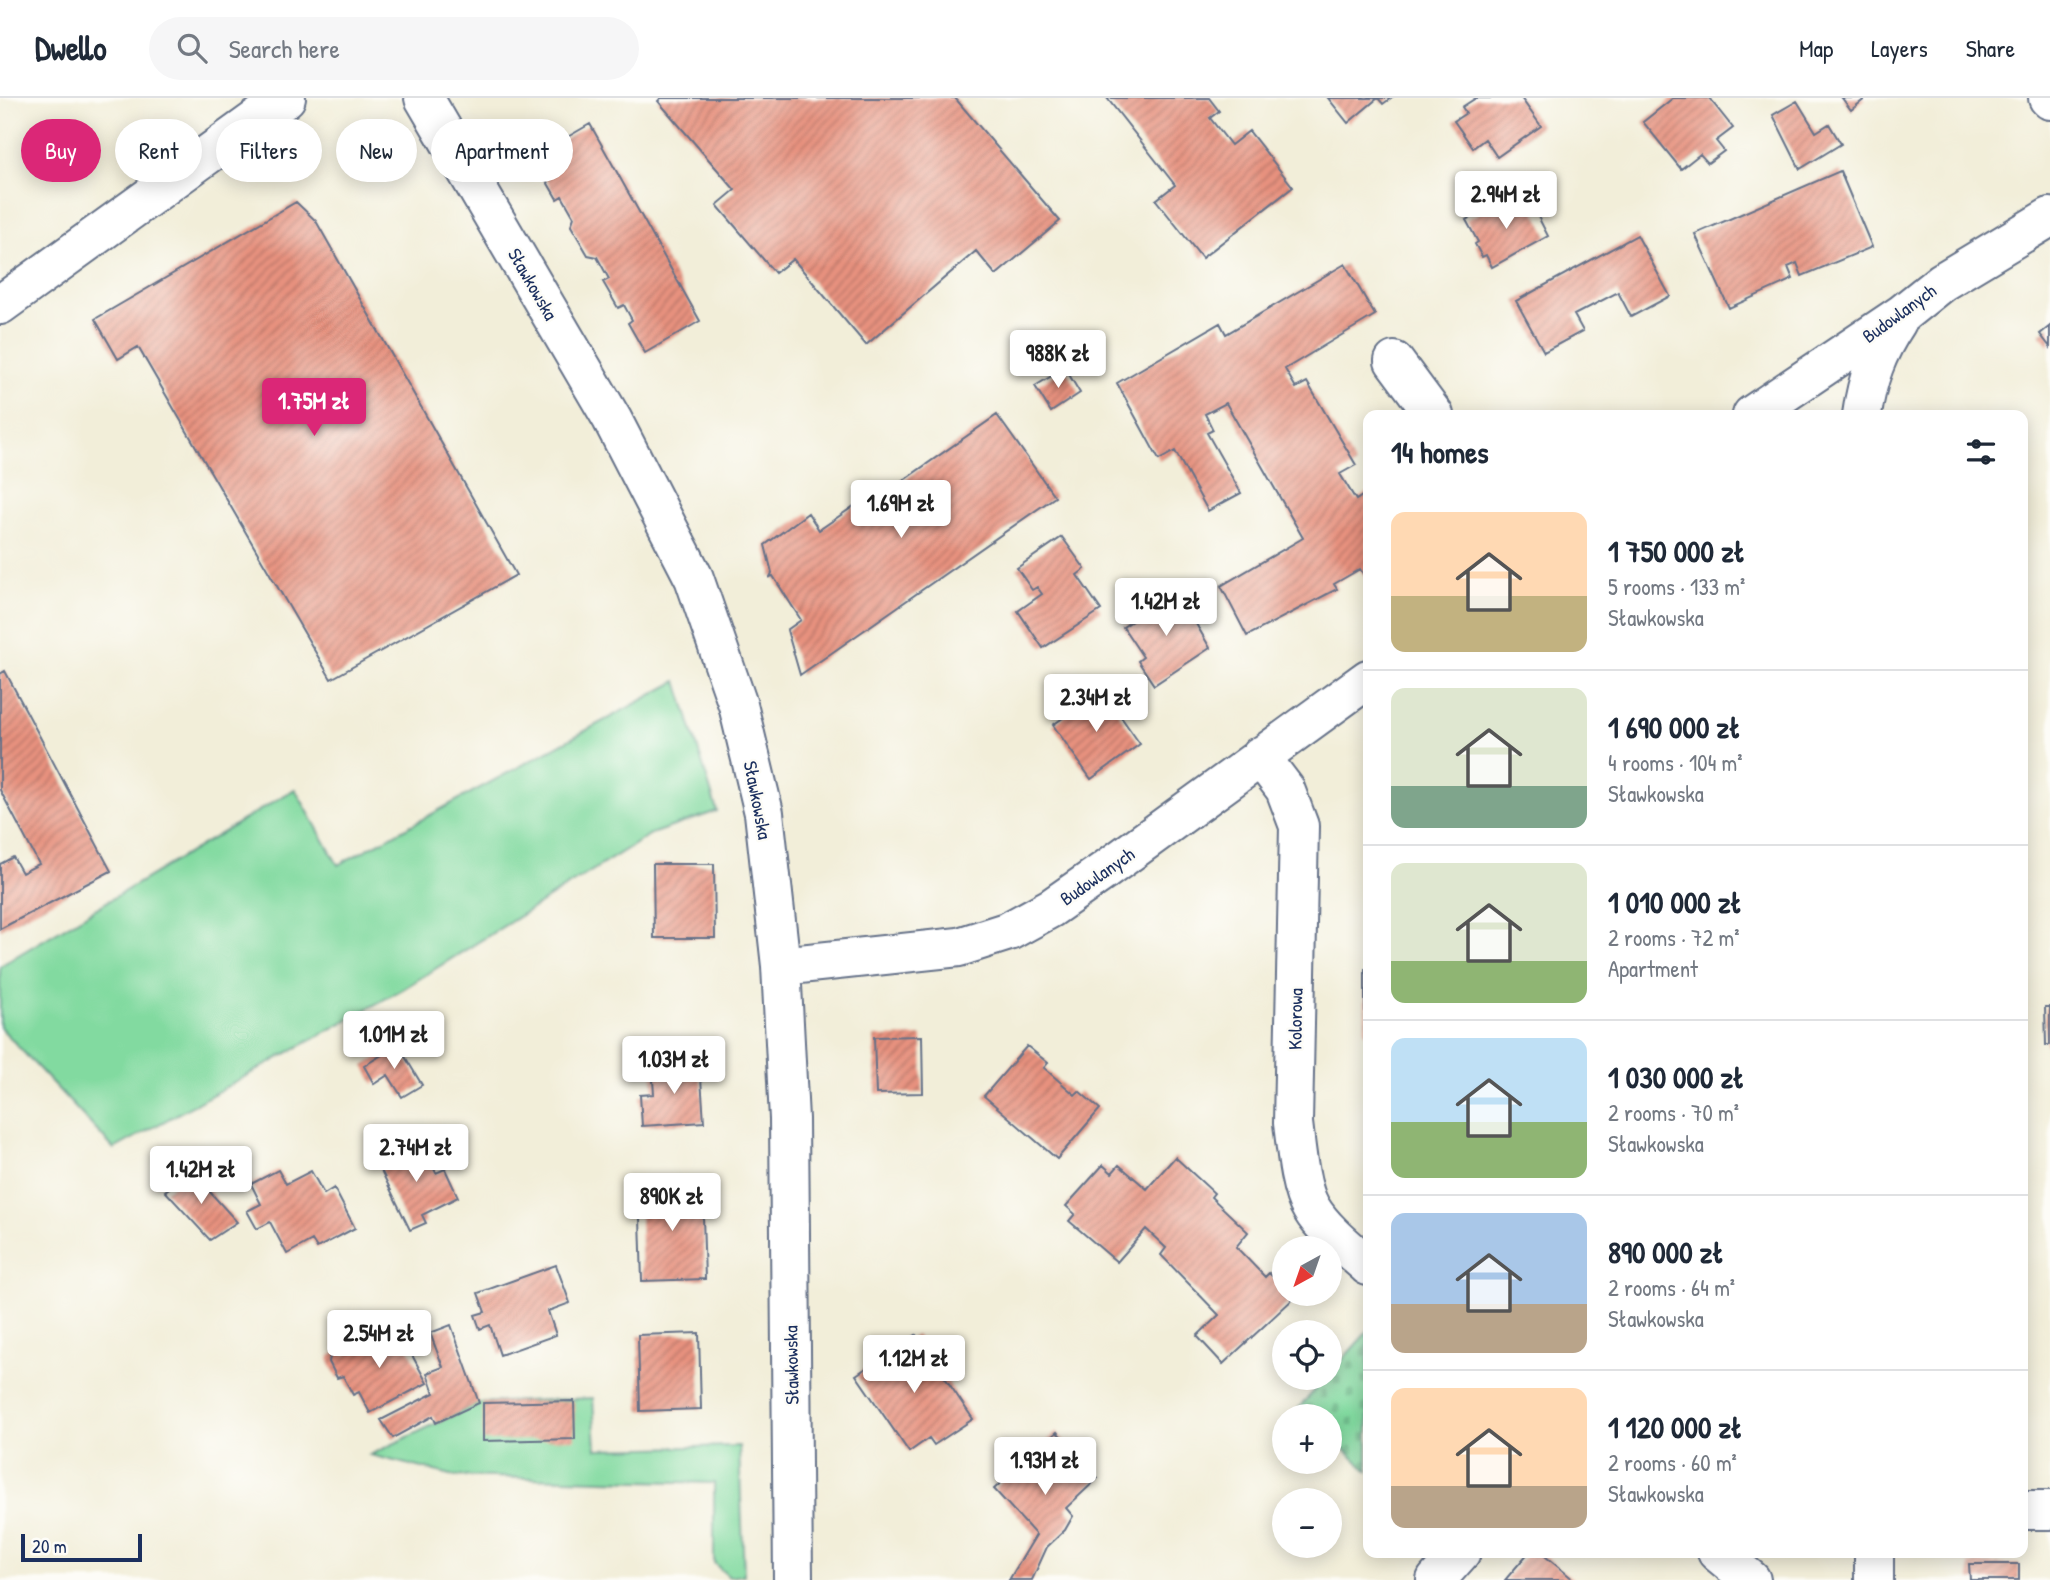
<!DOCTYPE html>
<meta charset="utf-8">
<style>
body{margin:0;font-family:"Patrick Hand",sans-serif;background:#f6f6f7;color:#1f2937;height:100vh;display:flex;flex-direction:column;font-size:26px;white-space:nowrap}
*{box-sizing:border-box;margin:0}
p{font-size:23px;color:#747a83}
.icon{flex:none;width:38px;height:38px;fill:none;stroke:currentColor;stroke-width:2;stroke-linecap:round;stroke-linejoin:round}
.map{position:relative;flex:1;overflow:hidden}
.panel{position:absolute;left:1363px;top:312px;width:665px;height:1148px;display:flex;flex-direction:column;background:#fff;border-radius:14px;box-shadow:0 4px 18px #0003}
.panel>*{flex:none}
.top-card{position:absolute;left:21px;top:21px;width:665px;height:63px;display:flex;gap:14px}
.needle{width:46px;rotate:220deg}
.fabs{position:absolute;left:1272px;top:1138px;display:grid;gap:14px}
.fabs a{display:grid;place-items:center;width:70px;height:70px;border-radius:50%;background:#fff;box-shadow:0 4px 18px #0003;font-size:35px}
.scale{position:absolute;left:21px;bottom:18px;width:121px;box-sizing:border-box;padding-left:7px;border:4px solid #1b2f5e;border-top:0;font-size:19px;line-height:24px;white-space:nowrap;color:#1b2f5e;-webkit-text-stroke:5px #fdfcf7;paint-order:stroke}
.price{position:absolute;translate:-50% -60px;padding:0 16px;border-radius:7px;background:#fff;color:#222;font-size:23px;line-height:46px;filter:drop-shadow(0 2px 4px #0008)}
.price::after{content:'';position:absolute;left:50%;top:42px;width:21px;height:16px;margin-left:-10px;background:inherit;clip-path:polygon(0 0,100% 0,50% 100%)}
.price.current{background:#db2777;color:#fff}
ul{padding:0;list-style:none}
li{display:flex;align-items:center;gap:21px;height:175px;padding:0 28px}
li+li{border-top:2px solid #e0e1e3}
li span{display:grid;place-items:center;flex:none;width:196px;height:140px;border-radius:14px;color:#555}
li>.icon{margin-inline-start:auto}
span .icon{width:84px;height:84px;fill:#fffc;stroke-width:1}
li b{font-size:30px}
h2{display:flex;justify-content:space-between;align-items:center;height:84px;padding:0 28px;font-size:30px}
.pill{padding:0 24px;border-radius:32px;background:#fff;box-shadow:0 4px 18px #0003;font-size:24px;line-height:63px}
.pill.current{background:#db2777;color:#fff}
header{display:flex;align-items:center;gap:42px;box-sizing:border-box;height:98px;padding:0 35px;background:#fff;border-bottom:2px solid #e0e1e3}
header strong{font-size:33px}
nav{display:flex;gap:38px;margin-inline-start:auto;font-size:24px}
.search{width:490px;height:63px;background:#f6f6f7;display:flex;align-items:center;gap:18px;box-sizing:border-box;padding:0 24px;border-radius:38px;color:#747a83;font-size:26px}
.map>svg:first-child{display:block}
.green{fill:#82daa0;stroke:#4e847f;stroke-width:2}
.cemetery{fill:url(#cemetery-stones);stroke:#4e847f;stroke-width:2}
.building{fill:url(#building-hatch)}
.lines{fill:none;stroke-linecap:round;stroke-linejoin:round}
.minor-casing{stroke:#667289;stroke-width:42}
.minor{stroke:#fff;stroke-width:38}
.labels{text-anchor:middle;stroke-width:5;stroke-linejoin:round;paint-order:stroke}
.street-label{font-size:19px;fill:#1b2f5e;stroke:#fdfcf7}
</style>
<header>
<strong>Dwello</strong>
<div class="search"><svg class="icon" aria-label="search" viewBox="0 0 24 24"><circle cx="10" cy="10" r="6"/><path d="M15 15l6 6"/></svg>Search here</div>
<nav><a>Map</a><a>Layers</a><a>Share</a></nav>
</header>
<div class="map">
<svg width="2050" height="1482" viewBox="0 0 2050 1482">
<defs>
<pattern id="cemetery-stones" width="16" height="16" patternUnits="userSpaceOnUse" patternTransform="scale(1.75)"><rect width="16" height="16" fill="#82daa0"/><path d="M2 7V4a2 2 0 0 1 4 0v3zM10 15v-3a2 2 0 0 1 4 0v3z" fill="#70bb8c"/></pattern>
<pattern id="building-hatch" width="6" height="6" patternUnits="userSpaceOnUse" patternTransform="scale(1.75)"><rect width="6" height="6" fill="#e7917e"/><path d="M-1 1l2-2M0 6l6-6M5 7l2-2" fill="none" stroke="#ba776a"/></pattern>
</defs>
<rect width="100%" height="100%" fill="#fdfcf7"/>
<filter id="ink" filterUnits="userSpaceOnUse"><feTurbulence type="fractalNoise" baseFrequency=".0143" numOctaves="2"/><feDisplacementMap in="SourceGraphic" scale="14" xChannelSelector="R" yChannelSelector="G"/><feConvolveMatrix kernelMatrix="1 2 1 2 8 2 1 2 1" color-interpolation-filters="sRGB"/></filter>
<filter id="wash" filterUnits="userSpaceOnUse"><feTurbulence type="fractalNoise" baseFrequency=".00686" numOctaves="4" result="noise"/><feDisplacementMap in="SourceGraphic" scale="28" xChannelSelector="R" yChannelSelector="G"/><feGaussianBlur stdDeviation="1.57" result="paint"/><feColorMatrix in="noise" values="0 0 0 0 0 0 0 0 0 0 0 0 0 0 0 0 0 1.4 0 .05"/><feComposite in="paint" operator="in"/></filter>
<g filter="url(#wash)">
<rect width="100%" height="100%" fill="#f2eed9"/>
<path class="green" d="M677,583L717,713L651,736L403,891L114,1051L0,929V868L295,691L338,767Z
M593,1300L596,1351L739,1348L744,1477L729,1479L714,1465V1385L455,1378L370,1357L479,1305Z"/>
<path class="cemetery" d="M1368,1233V1373L1330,1338V1318H1308L1299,1310L1326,1279H1330V1275Z"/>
<g id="blocks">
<path class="building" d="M661,0H955L1060,123L996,177L976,153L866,247L793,161L775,175L717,107L735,92L658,3Z
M1107,0H1209L1219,13L1210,20L1231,47L1249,33L1293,89L1202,160L1156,102L1175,87Z
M1328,0H1391L1383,6L1378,0L1348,25Z
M1476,0H1521L1541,28L1497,59L1485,41L1473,50L1454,23L1466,15L1462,9Z
M1673,0H1709L1733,30L1716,43L1724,53L1708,65L1700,56L1681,71L1643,24Z
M1842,0H1866L1851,12Z
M1797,3L1816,34L1829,26L1841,46L1800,71L1773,17Z
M590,26L700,223L645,255L628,225L632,222L624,207L618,210L603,184L609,181L597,159L588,157L571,128L574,119L562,98L557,101L542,75L547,72L538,56Z
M1840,73L1872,149L1802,178L1797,165L1788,169L1793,181L1729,210L1695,136Z
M1500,103L1508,116L1530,103L1548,138L1492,169L1486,157L1482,159L1475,146L1478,144L1466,122Z
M296,104L316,123L516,477L331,581L138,249L118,261L95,221Z
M1637,137L1670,198L1631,219L1618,194L1574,217L1583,233L1544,254L1516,203Z
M1345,166L1375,217L1285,271L1296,290L1307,284L1356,367L1340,376L1356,402L1368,394V478L1366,480L1360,471L1334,486L1337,491L1247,538L1221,488L1303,440L1226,305L1205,316L1213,332L1207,335L1241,395L1208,413L1175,353L1159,362L1117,285L1220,225L1226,236Z
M2050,228V249L2040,236Z
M1065,270L1080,295L1051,314L1035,288Z
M997,317L1055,399L800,577L787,532L801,522L773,478L770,479L772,475L765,447L808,415L819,432L857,406L861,412Z
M1062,439L1085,471L1077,477L1101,512L1043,550L1018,513L1042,496L1037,489L1032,492L1017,470Z
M1177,493L1210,550L1154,587L1138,563L1143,559L1123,529Z
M5,573L111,773L0,831V766L13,759L22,775L39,766L0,692V576Z
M1102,592L1140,646L1091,681L1053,627Z
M653,766H714L715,840H654Z
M1365,871H1368V935H1365Z
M2045,909H2050V947H2046Z
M922,938L923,995L876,996L874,939Z
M398,947L422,987L402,999L388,977L374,986L364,968Z
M1027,948L1048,965L1044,970L1075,997L1079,993L1100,1011L1057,1061L984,998Z
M700,966L704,1024L642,1028L640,997L654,996L652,968Z
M421,1044L436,1075L445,1071L458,1099L422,1117L426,1125L410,1132L377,1064Z
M1175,1059L1214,1095L1211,1099L1248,1134L1236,1149L1265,1179L1269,1175L1284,1190V1195L1294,1200L1223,1266L1197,1238L1219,1217L1161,1157L1166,1150L1146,1131L1117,1164L1069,1123L1075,1116L1066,1108L1103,1067L1112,1075L1119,1067L1147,1091Z
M278,1072L286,1086L311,1073L324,1096L334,1090L355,1130L317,1150L312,1142L287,1156L270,1124L257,1131L247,1113L261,1106L251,1086Z
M192,1074L237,1124L210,1142L165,1093Z
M702,1088L705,1181L642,1183L639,1089Z
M556,1167L570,1205L548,1213L556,1237L500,1257L490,1227L480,1231L475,1217L485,1214L478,1195Z
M451,1227L479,1305L436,1325L433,1318L393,1340L381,1322L434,1295L427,1275L443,1269L430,1235Z
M397,1229L427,1285L370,1315L359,1294L353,1297L343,1278L337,1280L329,1264L330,1258L343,1251L345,1257Z
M699,1235L701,1311L640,1313L638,1237Z
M916,1237L973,1321L934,1347L929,1340L909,1354L856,1277Z
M574,1303L575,1341L483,1343V1305Z
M1057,1334L1098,1380L1066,1410L1073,1418L1065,1432L1047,1449L1032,1482H1009L1036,1437L994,1391Z
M1529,1454H1540L1574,1482H1505Z
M1969,1466H2019V1482H1970Z"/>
</g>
</g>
<g filter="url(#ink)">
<use href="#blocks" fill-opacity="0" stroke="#667289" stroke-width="2"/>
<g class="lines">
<defs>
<path id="minor" d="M424,0L612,321L694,480L738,607L764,715L781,868L789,1021L793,1482
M2048,0L2050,2
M0,207L286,0
M1394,263L1434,317
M1752,317L1902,216L1942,184L2050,119
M1862,317C1867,281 1877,254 1897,224
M1260,658L1285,691L1299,728L1293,1025C1296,1048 1299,1090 1311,1110C1324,1132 1349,1151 1368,1168
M781,868L959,849L1009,833L1051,810L1104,773L1368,581
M2023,1412H2050
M1717,1454L1751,1482
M1874,1454V1482
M1436,1482L1461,1454"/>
</defs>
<use href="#minor" class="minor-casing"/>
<use href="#minor" class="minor"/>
</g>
</g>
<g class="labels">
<g class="street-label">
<text transform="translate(533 186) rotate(60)" y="7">Sławkowska</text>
<text transform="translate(1899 215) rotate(-36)" y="7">Budowlanych</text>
<text transform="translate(758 702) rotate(79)" y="7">Sławkowska</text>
<text transform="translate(1097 778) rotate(-35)" y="7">Budowlanych</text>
<text transform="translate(1295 921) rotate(-89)" y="7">Kolorowa</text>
<text transform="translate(791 1267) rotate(-91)" y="7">Sławkowska</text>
</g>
</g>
</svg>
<div class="fabs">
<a><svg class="needle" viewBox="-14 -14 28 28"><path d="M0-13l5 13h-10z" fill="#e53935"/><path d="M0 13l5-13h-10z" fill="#747a83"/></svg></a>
<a><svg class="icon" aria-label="locate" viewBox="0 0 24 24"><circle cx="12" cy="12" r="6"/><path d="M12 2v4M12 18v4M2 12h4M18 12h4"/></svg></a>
<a>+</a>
<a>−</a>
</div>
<div class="scale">20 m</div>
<b class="price" style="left:1506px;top:133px">2.94M zł</b>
<b class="price" style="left:1058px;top:292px">988K zł</b>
<b class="price current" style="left:314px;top:340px">1.75M zł</b>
<b class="price" style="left:901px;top:442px">1.69M zł</b>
<b class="price" style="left:1166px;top:540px">1.42M zł</b>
<b class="price" style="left:1096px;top:636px">2.34M zł</b>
<b class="price" style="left:394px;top:973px">1.01M zł</b>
<b class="price" style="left:674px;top:998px">1.03M zł</b>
<b class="price" style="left:416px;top:1086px">2.74M zł</b>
<b class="price" style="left:201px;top:1108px">1.42M zł</b>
<b class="price" style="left:672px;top:1135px">890K zł</b>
<b class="price" style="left:379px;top:1272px">2.54M zł</b>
<b class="price" style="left:914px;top:1297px">1.12M zł</b>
<b class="price" style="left:1045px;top:1399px">1.93M zł</b>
<div class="top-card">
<a class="pill current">Buy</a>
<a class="pill">Rent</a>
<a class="pill">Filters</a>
<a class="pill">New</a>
<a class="pill">Apartment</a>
</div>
<section class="panel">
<h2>14 homes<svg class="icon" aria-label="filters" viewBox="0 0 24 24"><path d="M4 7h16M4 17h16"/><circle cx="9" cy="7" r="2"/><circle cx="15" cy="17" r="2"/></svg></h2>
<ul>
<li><span style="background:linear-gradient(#ffd9b3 60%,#c2b280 0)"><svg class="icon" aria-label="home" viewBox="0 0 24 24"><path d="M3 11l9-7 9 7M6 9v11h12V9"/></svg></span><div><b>1 750 000 zł</b><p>5 rooms · 133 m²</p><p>Sławkowska</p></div></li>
<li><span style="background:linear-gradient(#dfe7d0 70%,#7fa58c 0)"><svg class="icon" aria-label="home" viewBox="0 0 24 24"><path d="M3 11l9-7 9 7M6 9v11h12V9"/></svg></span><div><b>1 690 000 zł</b><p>4 rooms · 104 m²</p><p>Sławkowska</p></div></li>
<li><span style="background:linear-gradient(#dfe7d0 70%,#8fb573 0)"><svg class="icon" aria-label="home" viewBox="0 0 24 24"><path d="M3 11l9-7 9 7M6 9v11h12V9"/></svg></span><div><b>1 010 000 zł</b><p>2 rooms · 72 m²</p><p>Apartment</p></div></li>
<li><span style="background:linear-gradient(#bfe0f5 60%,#8fb573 0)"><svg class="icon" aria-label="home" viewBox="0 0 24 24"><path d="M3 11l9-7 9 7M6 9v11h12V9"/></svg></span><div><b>1 030 000 zł</b><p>2 rooms · 70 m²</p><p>Sławkowska</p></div></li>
<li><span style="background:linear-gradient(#a9c7e8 65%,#b9a48a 0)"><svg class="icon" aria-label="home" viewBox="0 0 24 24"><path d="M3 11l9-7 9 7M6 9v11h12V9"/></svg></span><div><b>890 000 zł</b><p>2 rooms · 64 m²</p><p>Sławkowska</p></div></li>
<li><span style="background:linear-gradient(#ffd9b3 70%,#b9a48a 0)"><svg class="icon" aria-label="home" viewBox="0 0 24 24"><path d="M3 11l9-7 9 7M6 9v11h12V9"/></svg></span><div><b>1 120 000 zł</b><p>2 rooms · 60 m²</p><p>Sławkowska</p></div></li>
</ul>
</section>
</div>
